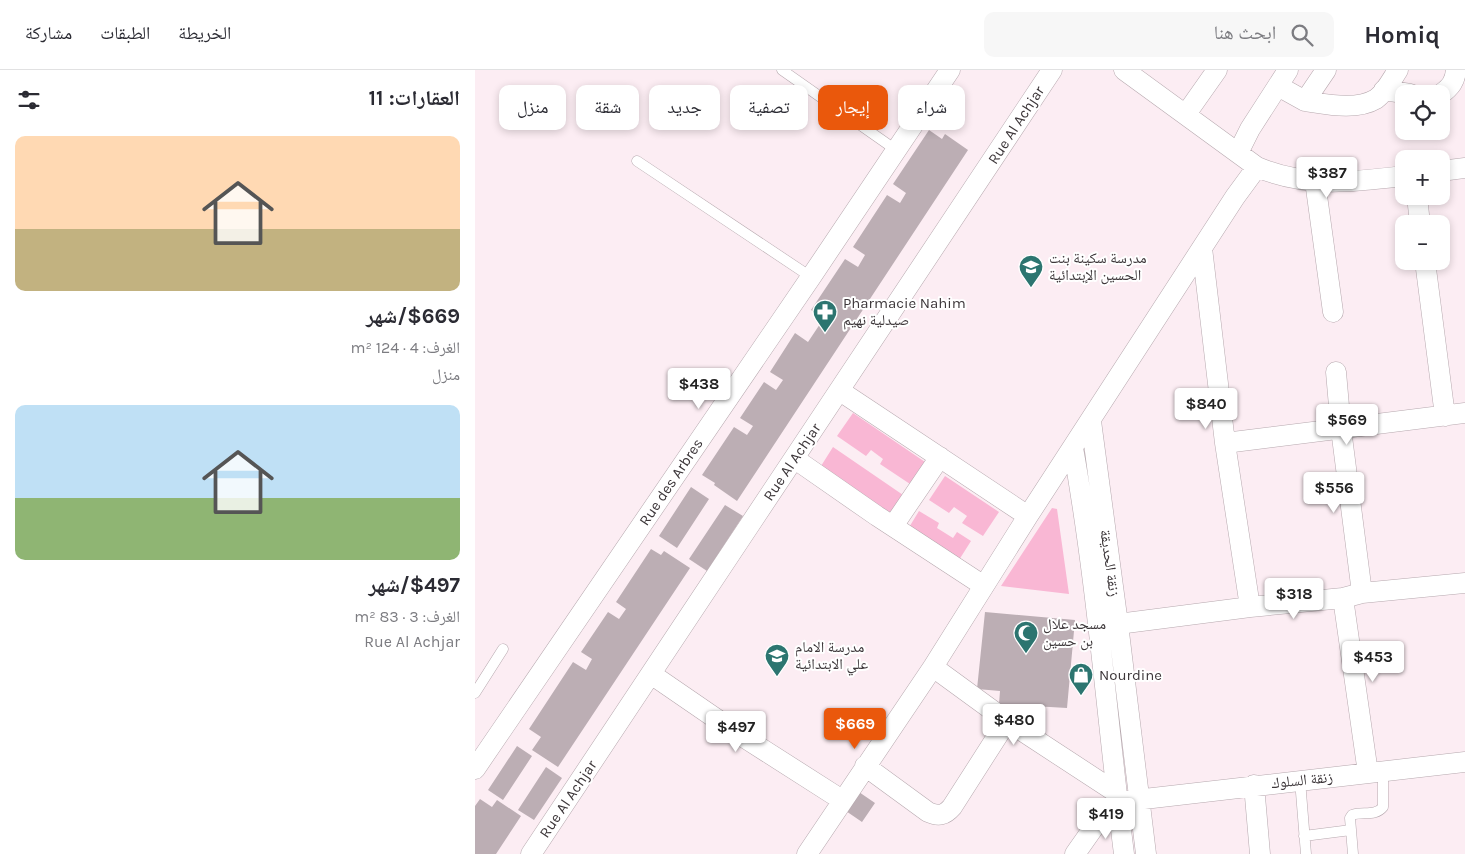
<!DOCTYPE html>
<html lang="ar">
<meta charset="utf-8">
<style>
body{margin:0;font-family:Karla,"Noto Naskh Arabic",sans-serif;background:#f7f7f7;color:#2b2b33;direction:rtl;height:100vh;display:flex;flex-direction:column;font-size:19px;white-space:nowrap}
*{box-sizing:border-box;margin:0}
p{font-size:16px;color:#7c7c81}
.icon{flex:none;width:28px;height:28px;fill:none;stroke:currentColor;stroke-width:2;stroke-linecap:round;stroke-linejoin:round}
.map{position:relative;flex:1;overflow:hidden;direction:ltr}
.drawer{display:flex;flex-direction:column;background:#fff;width:475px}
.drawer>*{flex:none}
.banner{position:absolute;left:15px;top:15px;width:475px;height:45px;direction:rtl;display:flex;gap:10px}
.buttons{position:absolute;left:920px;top:15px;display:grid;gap:10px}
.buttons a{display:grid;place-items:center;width:55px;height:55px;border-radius:10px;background:#fff;box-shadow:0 2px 8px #0003;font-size:25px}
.price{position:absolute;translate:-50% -42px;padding:0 11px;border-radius:5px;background:#fff;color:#222;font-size:16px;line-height:32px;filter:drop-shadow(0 1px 2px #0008)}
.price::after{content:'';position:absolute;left:50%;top:30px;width:15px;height:11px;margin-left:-8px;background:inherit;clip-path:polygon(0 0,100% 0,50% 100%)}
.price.current{background:#ea580c;color:#fff}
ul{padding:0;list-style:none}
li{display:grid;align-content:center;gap:10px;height:265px;padding:0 15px}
li span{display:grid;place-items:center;height:155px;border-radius:10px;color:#555}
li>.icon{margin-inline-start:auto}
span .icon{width:90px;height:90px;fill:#fffc;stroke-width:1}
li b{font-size:21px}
h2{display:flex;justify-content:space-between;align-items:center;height:60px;padding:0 15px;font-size:21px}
.pill{padding:0 18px;border-radius:10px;background:#fff;box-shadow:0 2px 8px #0003;font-size:18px;line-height:45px}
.pill.current{background:#ea580c;color:#fff}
header{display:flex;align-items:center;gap:30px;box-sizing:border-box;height:70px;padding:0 25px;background:#fff;border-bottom:1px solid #e1e1e2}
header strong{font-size:24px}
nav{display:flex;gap:28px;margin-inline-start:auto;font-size:18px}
.search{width:350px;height:45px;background:#f7f7f7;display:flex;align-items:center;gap:12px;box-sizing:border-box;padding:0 18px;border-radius:10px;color:#7c7c81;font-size:19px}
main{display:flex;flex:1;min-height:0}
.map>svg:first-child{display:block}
.green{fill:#f9b7d4}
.building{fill:#bcaeb4}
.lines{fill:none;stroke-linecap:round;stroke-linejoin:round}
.service-casing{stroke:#b6a8ae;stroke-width:11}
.minor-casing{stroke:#b6a8ae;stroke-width:21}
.service{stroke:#fff;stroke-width:10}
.minor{stroke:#fff;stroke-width:20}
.labels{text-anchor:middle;stroke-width:4;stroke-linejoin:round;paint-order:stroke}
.street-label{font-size:15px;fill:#3d373a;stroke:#fff}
.poi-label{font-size:15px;fill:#3d373a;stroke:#fff;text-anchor:start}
</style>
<header>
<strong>Homiq</strong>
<div class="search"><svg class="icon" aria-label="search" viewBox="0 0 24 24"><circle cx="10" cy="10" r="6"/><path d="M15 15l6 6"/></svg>ابحث هنا</div>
<nav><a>الخريطة</a><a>الطبقات</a><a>مشاركة</a></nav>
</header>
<main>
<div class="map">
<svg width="990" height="784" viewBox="0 0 990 784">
<rect width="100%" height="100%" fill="#fcedf3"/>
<path class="green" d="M378,343L453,394L438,416L405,394L408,389L396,380L391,386L362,366Z
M358,377L431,427L418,446L346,396Z
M470,406L524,442L508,466L487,453L492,446L479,437L474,443L454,430Z
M577,438L582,439L594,524L526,516Z
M444,441L464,453L462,458L478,468L482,462L496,471L484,490L433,459Z"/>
<path class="building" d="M454,60L467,69L470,64L493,80L262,431L239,415L240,413L227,405L259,357L272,365L278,356L265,348L289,312L301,320L308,310L295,302L320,263L333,272L349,248L336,240L370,189L383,197L390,185L378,177L412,125L425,133L431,123L418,114Z
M216,417L234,429L202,478L184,466Z
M250,435L268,446L232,501L214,489Z
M176,479L186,485L189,481L215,498L83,697L57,680L66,667L54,659L98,592L111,600L117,589L106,582L133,542L144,549L151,539L141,532Z
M510,542L600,550L592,638L524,634L525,621L502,619Z
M42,676L57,686L28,730L13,720Z
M71,697L87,708L59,750L43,740Z
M381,720L400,733L387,752L368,739Z
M5,729L17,737L22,730L46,746L21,784H0V736Z"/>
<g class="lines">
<defs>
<path id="service" d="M307,0L421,80
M162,91L336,207
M0,623L28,579
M825,710L831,784
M829,766L876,760
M878,784L875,748L877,745C887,741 900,747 908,737V701"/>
<path id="minor" d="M649,0L782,97C831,118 878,112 929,106
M803,16L830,31L851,0
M909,20L935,24
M966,24C976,17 980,11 981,0
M830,31C851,34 881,41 901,29C910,23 917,9 923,0
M711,44L742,0
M763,83L775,59L813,0
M966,101L990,98
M840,111L858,242
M942,126L945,154
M727,178L750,373L775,537
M950,191L970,346
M861,302L866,359L887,523
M365,321L553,446
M616,351L643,554L671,784
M750,373L990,343
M598,378C622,512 632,649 649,784
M320,389L402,446L509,516
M418,456L465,387
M868,528L893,703
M643,554L775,537L868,528L887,523L990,513
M458,597L532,651L642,723
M176,604L259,661L367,730
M390,696L453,742C464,747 470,745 477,737L532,651
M0,699L336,207L475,0
M779,715L785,784
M56,784L577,0
M332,784L458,597L553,446L760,127L782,97
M600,784L631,740L643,732L990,692"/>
</defs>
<use href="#service" class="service-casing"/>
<use href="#minor" class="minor-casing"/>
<use href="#service" class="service"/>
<use href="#minor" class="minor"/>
</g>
<defs>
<symbol id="school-pin" viewBox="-11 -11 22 30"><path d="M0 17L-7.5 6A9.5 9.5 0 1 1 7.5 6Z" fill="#2c7570" stroke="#fff"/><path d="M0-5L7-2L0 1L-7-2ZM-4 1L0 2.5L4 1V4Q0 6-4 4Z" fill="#fff"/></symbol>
<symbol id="pharmacy-pin" viewBox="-11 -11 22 30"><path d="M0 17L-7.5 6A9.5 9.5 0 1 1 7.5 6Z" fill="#2c7570" stroke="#fff"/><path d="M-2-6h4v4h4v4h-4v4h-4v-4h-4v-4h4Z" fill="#fff"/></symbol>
<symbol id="mosque-pin" viewBox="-11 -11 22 30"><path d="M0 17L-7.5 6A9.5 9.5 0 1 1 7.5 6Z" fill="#2c7570" stroke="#fff"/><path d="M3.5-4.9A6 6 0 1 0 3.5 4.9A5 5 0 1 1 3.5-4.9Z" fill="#fff"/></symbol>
<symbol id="shop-pin" viewBox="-11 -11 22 30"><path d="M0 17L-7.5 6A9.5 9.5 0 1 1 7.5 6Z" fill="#2c7570" stroke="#fff"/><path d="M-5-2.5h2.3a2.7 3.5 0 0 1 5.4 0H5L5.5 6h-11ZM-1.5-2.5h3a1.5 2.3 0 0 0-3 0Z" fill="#fff"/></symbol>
</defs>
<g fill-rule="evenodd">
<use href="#school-pin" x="542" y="183" width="28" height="38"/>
<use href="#pharmacy-pin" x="336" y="228" width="28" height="38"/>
<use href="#mosque-pin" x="537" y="549" width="28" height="38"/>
<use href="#school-pin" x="288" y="572" width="28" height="38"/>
<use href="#shop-pin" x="592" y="591" width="28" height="38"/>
</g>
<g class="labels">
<g class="street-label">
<text transform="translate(541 55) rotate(-57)" y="5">Rue Al Achjar</text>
<text transform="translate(317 392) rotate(-56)" y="5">Rue Al Achjar</text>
<text transform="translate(196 412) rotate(-56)" y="5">Rue des Arbres</text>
<text transform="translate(635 493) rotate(82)" y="5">زنقة الحديقة</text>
<text transform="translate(827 710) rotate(-6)" y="5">زنقة السلوك</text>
<text transform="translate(93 729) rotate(-56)" y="5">Rue Al Achjar</text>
</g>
<g class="poi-label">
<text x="574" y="193">مدرسة سكينة بنت<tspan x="574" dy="17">الحسين الإبتدائية</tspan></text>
<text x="368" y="238">Pharmacie Nahim<tspan x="368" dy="17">صيدلية نهيم</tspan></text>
<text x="568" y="559">مسجد علال<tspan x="568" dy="17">بن حسين</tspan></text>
<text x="320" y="582">مدرسة الامام<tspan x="320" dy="17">علي الابتدائية</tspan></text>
<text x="624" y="610">Nourdine</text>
</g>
</g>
</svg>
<div class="buttons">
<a><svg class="icon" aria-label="locate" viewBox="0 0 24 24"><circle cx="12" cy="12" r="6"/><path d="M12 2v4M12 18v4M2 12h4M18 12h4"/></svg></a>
<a>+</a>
<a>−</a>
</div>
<b class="price" style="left:852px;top:129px">$387</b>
<b class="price" style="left:224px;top:340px">$438</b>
<b class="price" style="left:731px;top:360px">$840</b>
<b class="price" style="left:872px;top:376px">$569</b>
<b class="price" style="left:859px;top:444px">$556</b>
<b class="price" style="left:819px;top:550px">$318</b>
<b class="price" style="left:898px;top:613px">$453</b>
<b class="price" style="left:539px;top:676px">$480</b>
<b class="price current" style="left:380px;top:680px">$669</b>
<b class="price" style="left:261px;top:683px">$497</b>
<b class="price" style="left:631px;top:770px">$419</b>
<div class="banner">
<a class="pill">شراء</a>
<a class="pill current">إيجار</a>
<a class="pill">تصفية</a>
<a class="pill">جديد</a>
<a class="pill">شقة</a>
<a class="pill">منزل</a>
</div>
</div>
<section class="drawer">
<h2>العقارات: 11<svg class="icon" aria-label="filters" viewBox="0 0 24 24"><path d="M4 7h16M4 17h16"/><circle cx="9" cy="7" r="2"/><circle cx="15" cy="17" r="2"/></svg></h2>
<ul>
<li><span style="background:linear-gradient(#ffd9b3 60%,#c2b280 0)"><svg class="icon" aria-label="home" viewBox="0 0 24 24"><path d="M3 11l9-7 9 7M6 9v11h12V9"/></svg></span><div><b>$669/شهر</b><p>الغرف: 4 · 124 m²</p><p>منزل</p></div></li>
<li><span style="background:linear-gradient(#bfe0f5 60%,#8fb573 0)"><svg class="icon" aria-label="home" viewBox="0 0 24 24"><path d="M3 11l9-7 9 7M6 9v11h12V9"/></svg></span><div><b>$497/شهر</b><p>الغرف: 3 · 83 m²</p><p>Rue Al Achjar</p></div></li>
</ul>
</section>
</main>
